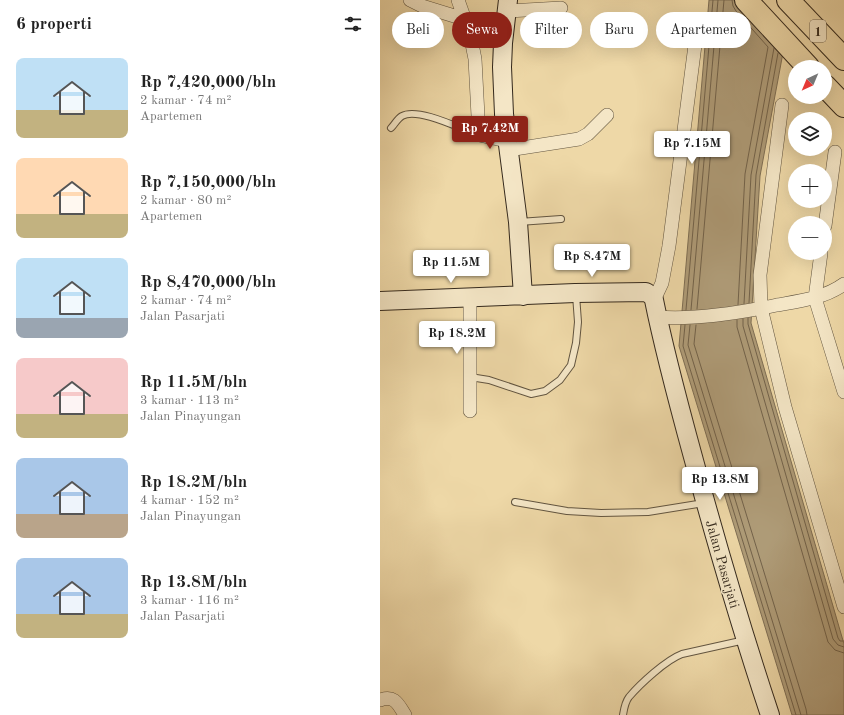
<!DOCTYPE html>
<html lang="id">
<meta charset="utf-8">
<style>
body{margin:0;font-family:"Old Standard TT",serif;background:#f2f2f2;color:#222;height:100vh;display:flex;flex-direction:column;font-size:15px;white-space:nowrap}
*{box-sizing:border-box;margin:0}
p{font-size:13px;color:#767676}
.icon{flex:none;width:22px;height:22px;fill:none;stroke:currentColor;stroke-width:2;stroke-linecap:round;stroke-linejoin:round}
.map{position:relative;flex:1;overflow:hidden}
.sheet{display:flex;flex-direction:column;background:#fff;width:380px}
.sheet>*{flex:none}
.guide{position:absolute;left:12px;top:12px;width:380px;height:36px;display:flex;gap:8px}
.needle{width:26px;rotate:224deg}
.fabs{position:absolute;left:408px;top:60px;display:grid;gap:8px}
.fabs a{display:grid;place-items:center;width:44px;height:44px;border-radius:50%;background:#fff;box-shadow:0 4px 16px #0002;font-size:20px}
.price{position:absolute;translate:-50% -34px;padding:0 9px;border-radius:4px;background:#fff;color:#222;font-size:13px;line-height:26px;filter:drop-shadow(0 1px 2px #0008)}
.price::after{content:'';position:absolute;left:50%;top:24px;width:12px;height:9px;margin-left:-6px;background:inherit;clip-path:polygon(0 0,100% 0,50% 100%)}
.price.on{background:#8f2418;color:#fff}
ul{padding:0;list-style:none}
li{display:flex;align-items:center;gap:12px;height:100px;padding:0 16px}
li span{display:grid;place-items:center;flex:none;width:112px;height:80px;border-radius:8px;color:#555}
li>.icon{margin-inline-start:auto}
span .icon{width:48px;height:48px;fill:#fffc;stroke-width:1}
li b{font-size:17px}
h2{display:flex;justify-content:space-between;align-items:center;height:48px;padding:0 16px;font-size:17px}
.pill{padding:0 14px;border-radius:18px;background:#fff;box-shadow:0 4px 16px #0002;font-size:14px;line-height:36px}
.pill.on{background:#8f2418;color:#fff}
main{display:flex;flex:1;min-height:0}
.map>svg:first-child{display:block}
.water{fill:#af9c78;stroke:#7e6e54}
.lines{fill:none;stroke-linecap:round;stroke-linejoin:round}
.shore{stroke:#72624a;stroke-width:1}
.lane-casing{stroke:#625540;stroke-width:8}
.street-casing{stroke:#625540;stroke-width:14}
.secondary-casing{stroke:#34291d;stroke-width:20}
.highway-casing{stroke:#34291d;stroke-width:24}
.lane{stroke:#f4e6c6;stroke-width:6}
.street{stroke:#f4e6c6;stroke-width:13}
.secondary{stroke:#f4e6c6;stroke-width:18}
.highway{stroke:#eed8a7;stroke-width:22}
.labels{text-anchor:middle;stroke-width:3;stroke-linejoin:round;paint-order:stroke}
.shield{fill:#f4e6c6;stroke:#6e6250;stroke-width:1}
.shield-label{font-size:13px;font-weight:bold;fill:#34291d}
.street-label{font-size:14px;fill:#34291d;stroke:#f4e6c6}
</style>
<main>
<section class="sheet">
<h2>6 properti<svg class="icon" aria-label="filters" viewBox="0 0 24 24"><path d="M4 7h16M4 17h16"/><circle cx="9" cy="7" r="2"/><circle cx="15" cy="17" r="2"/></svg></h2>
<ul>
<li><span style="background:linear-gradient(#bfe0f5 65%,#c2b280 0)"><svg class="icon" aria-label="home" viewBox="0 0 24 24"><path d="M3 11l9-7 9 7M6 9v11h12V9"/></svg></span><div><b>Rp 7,420,000/bln</b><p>2 kamar · 74 m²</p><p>Apartemen</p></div></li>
<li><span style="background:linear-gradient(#ffd9b3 70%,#c2b280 0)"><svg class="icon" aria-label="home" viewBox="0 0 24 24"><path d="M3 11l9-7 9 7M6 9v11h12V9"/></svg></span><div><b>Rp 7,150,000/bln</b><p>2 kamar · 80 m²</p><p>Apartemen</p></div></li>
<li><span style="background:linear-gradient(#bfe0f5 75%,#9aa5b1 0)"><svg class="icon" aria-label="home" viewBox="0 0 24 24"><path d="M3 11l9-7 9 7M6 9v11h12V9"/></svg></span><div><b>Rp 8,470,000/bln</b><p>2 kamar · 74 m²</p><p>Jalan Pasarjati</p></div></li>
<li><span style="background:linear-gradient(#f6c9c9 70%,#c2b280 0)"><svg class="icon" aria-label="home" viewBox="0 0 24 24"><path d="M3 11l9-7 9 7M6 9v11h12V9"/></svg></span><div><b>Rp 11.5M/bln</b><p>3 kamar · 113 m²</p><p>Jalan Pinayungan</p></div></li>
<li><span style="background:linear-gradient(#a9c7e8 70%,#b9a48a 0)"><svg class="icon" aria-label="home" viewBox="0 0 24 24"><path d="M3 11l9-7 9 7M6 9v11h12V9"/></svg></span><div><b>Rp 18.2M/bln</b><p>4 kamar · 152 m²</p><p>Jalan Pinayungan</p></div></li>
<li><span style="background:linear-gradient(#a9c7e8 70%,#c2b280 0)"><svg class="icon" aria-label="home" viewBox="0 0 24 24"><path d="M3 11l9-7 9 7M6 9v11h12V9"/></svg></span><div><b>Rp 13.8M/bln</b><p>3 kamar · 116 m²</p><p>Jalan Pasarjati</p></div></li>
</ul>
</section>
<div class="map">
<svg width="464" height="715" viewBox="0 0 464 715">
<rect width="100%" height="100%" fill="#eed8a7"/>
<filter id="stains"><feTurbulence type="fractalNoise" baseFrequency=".005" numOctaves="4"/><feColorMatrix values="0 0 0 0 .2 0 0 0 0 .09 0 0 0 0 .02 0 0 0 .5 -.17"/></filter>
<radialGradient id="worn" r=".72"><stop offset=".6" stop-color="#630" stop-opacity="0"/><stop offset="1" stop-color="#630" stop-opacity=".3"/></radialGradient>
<path class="water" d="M329,0H366L405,42L380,176L371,323L464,644V715H412L299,346Z"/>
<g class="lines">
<path class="shore" d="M352,0L353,6L356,11L388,47L365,174L358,305
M369,303L376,175L398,53
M364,304L371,175L394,48
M317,309L344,0
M306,310L333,0
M311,310L338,0
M368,318V324L458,638L460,641H464
M363,319V326L453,639L458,645L464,647
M357,320V327L448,642L455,650L464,653
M305,325L303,346L416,715
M310,325L308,345L421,715
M316,325L314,344L426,709L427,715"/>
<defs>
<path id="lane" d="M11,128C15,124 17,119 22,116C38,107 81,129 98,135
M139,222L181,219
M90,377L109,380L151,394L165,391L180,380L191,365L196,343L198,322L196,295
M135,502L187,511L221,513L268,512L324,503
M243,715C244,709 245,702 249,697C260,684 286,660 302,654L365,640"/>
<path id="street" d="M30,0L42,6L84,19
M78,0L90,34L95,59L99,135L127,141
M126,11L181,8
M402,105L380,275L381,308L405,407L464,607
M128,150L199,139L208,134L227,115
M445,226L455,152
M441,253L435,298L464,392
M274,300L282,283L289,246L318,22
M277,317C316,320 359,313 397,305C420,301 445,298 464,284
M90,411V298
M0,700C15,695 18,704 25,715"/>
<path id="secondary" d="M128,0L123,43L122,67L124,114L138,222L143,296
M0,301L195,293L266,292L272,296L274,300C286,360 303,420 319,479C341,559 364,637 390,715"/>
<path id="highway" d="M366,0L428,67
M408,0L464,59
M445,86L464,106"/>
</defs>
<use href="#lane" class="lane-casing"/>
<use href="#street" class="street-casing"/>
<use href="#secondary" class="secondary-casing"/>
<use href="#highway" class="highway-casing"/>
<use href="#lane" class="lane"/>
<use href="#street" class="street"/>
<use href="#secondary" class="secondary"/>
<use href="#highway" class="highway"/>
</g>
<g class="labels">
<rect class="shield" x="430" y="20" width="16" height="22" rx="3"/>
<g class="shield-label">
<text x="438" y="36">1</text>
</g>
<g class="street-label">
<text transform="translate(343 564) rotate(74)" y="5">Jalan Pasarjati</text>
</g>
</g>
<rect width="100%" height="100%" filter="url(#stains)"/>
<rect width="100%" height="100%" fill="url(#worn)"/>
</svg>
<div class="fabs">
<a><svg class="needle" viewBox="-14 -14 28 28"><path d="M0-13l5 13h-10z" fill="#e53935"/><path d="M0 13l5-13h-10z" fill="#767676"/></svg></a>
<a><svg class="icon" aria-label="layers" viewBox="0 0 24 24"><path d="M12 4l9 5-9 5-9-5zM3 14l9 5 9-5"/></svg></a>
<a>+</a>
<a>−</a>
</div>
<b class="price on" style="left:110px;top:150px">Rp 7.42M</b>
<b class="price" style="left:312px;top:165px">Rp 7.15M</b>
<b class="price" style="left:212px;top:278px">Rp 8.47M</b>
<b class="price" style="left:71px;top:284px">Rp 11.5M</b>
<b class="price" style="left:77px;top:355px">Rp 18.2M</b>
<b class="price" style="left:340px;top:501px">Rp 13.8M</b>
<div class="guide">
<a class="pill">Beli</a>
<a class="pill on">Sewa</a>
<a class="pill">Filter</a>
<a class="pill">Baru</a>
<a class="pill">Apartemen</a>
</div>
</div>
</main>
